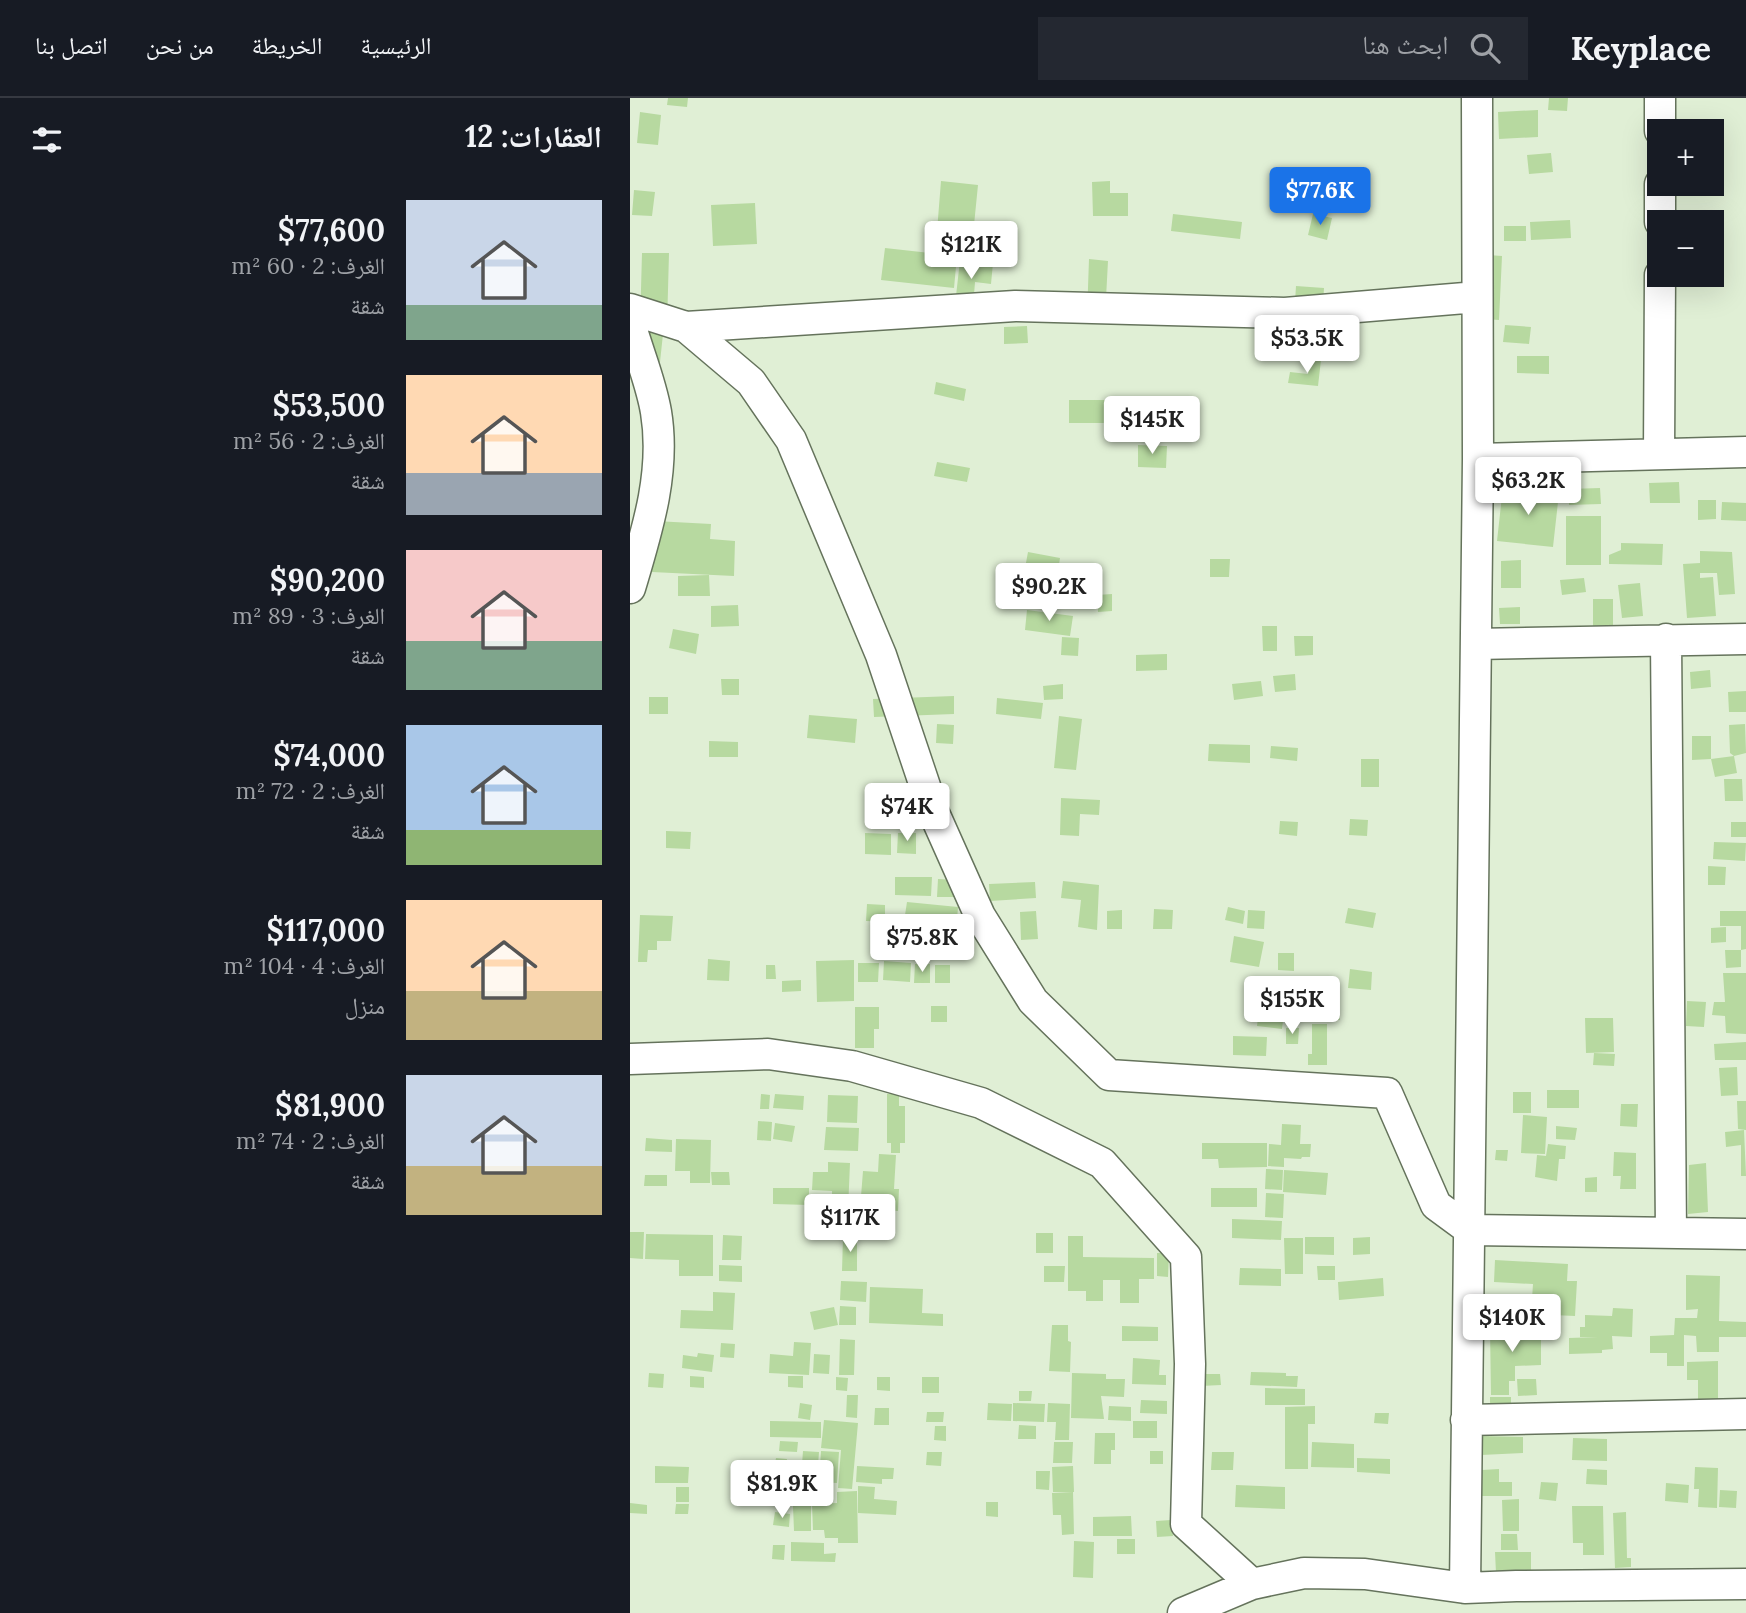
<!DOCTYPE html>
<html lang="ar">
<meta charset="utf-8">
<style>
body{margin:0;font-family:Lora,"Noto Naskh Arabic",serif;background:#242831;color:#f1f3f6;direction:rtl;height:100vh;display:flex;flex-direction:column;font-size:26px;white-space:nowrap}
*{box-sizing:border-box;margin:0}
p{font-size:23px;color:#9ea1a6}
.icon{flex:none;width:38px;height:38px;fill:none;stroke:currentColor;stroke-width:2;stroke-linecap:round;stroke-linejoin:round}
.map{position:relative;flex:1;overflow:hidden;direction:ltr}
.sheet{display:flex;flex-direction:column;background:#171b24;width:630px}
.sheet>*{flex:none}
.fabs{position:absolute;left:1017px;top:21px;display:grid;gap:14px}
.fabs a{display:grid;place-items:center;width:77px;height:77px;border-radius:0px;background:#171b24;box-shadow:0 7px 28px #0002;font-size:35px}
.price{position:absolute;translate:-50% -60px;padding:0 16px;border-radius:7px;background:#fff;color:#222;font-size:23px;line-height:46px;filter:drop-shadow(0 2px 4px #0008)}
.price::after{content:'';position:absolute;left:50%;top:42px;width:21px;height:16px;margin-left:-10px;background:inherit;clip-path:polygon(0 0,100% 0,50% 100%)}
.price.on{background:#1a73e8;color:#fff}
ul{padding:0;list-style:none}
li{display:flex;align-items:center;gap:21px;height:175px;padding:0 28px}
li span{display:grid;place-items:center;flex:none;width:196px;height:140px;border-radius:0px;color:#555}
li>.icon{margin-inline-start:auto}
span .icon{width:84px;height:84px;fill:#fffc;stroke-width:1}
li b{font-size:30px}
h2{display:flex;justify-content:space-between;align-items:center;height:84px;padding:0 28px;font-size:30px}
header{display:flex;align-items:center;gap:42px;box-sizing:border-box;height:98px;padding:0 35px;background:#171b24;border-bottom:2px solid #363941}
header strong{font-size:33px}
nav{display:flex;gap:38px;margin-inline-start:auto;font-size:24px}
.search{width:490px;height:63px;background:#242831;display:flex;align-items:center;gap:18px;box-sizing:border-box;padding:0 24px;border-radius:0px;color:#9ea1a6;font-size:26px}
main{display:flex;flex:1;min-height:0}
.map>svg:first-child{display:block}
.building{fill:#b7d9a0}
.lines{fill:none;stroke-linecap:round;stroke-linejoin:round}
.minor-casing{stroke:#65735c;stroke-width:33}
.minor{stroke:#fff;stroke-width:30}
</style>
<header>
<strong>Keyplace</strong>
<div class="search"><svg class="icon" aria-label="search" viewBox="0 0 24 24"><circle cx="10" cy="10" r="6"/><path d="M15 15l6 6"/></svg>ابحث هنا</div>
<nav><a>الرئيسية</a><a>الخريطة</a><a>من نحن</a><a>اتصل بنا</a></nav>
</header>
<main>
<div class="map">
<svg width="1116" height="1515" viewBox="0 0 1116 1515">
<rect width="100%" height="100%" fill="#e0efd5"/>
<path class="building" d="M38,0H58L57,9L37,7Z
M919,0H938L937,13L918,12Z
M908,12V39L869,41L868,14Z
M10,14L31,17L28,47L7,45Z
M921,55L923,74L899,76L897,57Z
M311,83L348,87L343,137L307,133Z
M480,83V95H498V118H463L462,84Z
M4,92L25,94L22,118L2,117Z
M125,105L127,146L83,148L81,107Z
M543,116L612,124L610,141L541,133Z
M683,116L702,120L697,142L678,137Z
M940,122L941,140L901,142L900,124Z
M874,128H896V143H874Z
M255,150L327,158L324,190L251,182Z
M12,155H39L37,229L10,228Z
M858,157L872,158L869,222L855,221Z
M459,161L478,163L475,219L457,218Z
M330,162L363,165L361,186L345,184L343,210L325,207Z
M666,188L694,190L692,222L664,220Z
M875,227L901,229L899,246L873,244Z
M397,228L398,245L374,246V229Z
M11,234L33,236L30,264L8,262Z
M887,258H919V276L887,275Z
M680,261L691,262L688,288L658,285L660,274L678,276Z
M306,284L336,291L334,303L304,296Z
M439,302H488V325H439Z
M508,347L537,348L536,370L508,369Z
M307,364L340,370L337,384L304,378Z
M1049,384L1050,405H1020L1019,385Z
M873,389L929,395L923,449L867,443Z
M970,390L971,406L939,407V391Z
M1068,402H1086V421L1068,422Z
M1092,404L1116,405V423L1091,422Z
M936,418H971V467H936Z
M25,423L81,426L80,441L105,443L104,478L22,474Z
M991,445L1033,446L1032,467L979,466V457L991,452Z
M1070,453L1102,454L1105,496L1089,497L1087,475H1070V480L1083,479L1086,518L1057,520L1053,466L1070,465Z
M398,454L430,460L426,486L393,481Z
M580,461H600L599,479H580Z
M891,462V490H871V463Z
M79,477L80,498H48V478Z
M954,480L956,494L932,497L930,482Z
M1010,485L1013,518L992,520L988,487Z
M482,496V513L468,514L467,497Z
M963,501H983V529L963,530Z
M108,507L109,528L81,529V508Z
M890,509V526H870L869,510Z
M397,512L443,518L440,538L395,532Z
M632,528H647V553H633Z
M43,531L69,536L66,556L39,550Z
M664,538H683V557L665,558Z
M432,539L449,540L448,558L431,557Z
M537,556V572L506,573V557Z
M1080,572L1081,589L1061,591L1060,574Z
M665,576L666,592L645,594L643,578Z
M91,581H109V597H92Z
M631,583L633,598L604,602L602,586Z
M433,586V601L414,602L413,588Z
M1116,593V614H1099L1098,594Z
M324,598V616L244,619L243,601Z
M19,599H38V616H19Z
M367,600L413,605L411,621L366,616Z
M179,617L227,621L225,645L177,640Z
M429,618L452,621L446,672L424,670Z
M307,626L324,627L323,646L306,645Z
M1115,626L1116,655L1104,658L1107,675L1085,679L1081,661L1062,662V638H1081V661L1104,658L1100,655L1099,627Z
M79,643L108,644V659H79Z
M579,646L620,647V665L578,663Z
M641,648L668,650L667,663L640,660Z
M731,661H749V689H731Z
M1094,681H1112L1113,703H1095Z
M431,700L470,702L469,717L450,716L449,738L430,737Z
M720,721L738,722L737,738L719,737Z
M650,723L668,724L667,738L649,736Z
M1101,724H1116V739H1101Z
M36,733L61,734L60,751L36,750Z
M235,735L261,736V757L235,756Z
M268,735H286V756L267,755Z
M1084,744L1116,745L1115,763L1083,761Z
M1078,768L1096,769L1095,787H1078Z
M265,779H302L301,798L265,797Z
M308,781L326,782V799H307Z
M433,783L469,787L467,832L448,829L451,802L431,800Z
M405,784L406,800L360,803L359,786Z
M277,804L328,809L327,823L275,817Z
M237,806L255,807V824L236,823Z
M598,809L615,813L613,826L595,822Z
M718,810L746,815L743,830L715,825Z
M524,811L543,812L542,831H523Z
M492,812V831H477V813Z
M618,812L635,813L634,831L617,830Z
M406,813L408,841L391,842L390,814Z
M1090,813H1116V851L1111,852V828H1090Z
M10,817L43,818L41,843H27V852H18L17,864H8Z
M1096,829V844L1081,845V830Z
M295,837H316V857L295,858Z
M604,838L634,844L629,869L600,864Z
M269,840H283V850H269Z
M1095,852H1111V869L1096,870Z
M648,855H664V873L648,872Z
M78,861L100,863L99,883L77,882Z
M224,862V903L187,904L186,863Z
M254,863L281,865L280,884L253,882Z
M228,865H249L248,884H228Z
M285,866H300V885H284Z
M136,867H145L146,881H136Z
M305,867H320V885H305Z
M720,871L742,874L741,892L718,890Z
M1093,875H1116V936L1096,935L1095,918L1082,917L1084,904H1095Z
M171,882V893L152,894V883Z
M657,883H689L690,899L658,900Z
M1057,903L1076,904L1074,929L1056,928Z
M301,908H317V924H301Z
M225,909H249V931H244V950H225Z
M629,911L654,914L652,931L627,928Z
M685,912H709L710,922H685Z
M955,920H983L984,954L956,955Z
M682,926H697V967H678V956H682Z
M656,930H669L668,946H656Z
M603,938L637,939L636,958L603,957Z
M1116,944V962H1085L1084,946Z
M964,955L985,956L984,968L963,967Z
M1107,969L1108,997L1091,998L1089,970Z
M917,992H949V1010H917Z
M883,994H901V1015H883Z
M131,996L140,997L139,1011H130Z
M145,996L174,998L173,1012L143,1010Z
M257,996H269V1008H275V1045H270V1055H261V1045H257Z
M198,997L228,998L227,1025L197,1024Z
M1107,1003H1116V1032L1108,1031Z
M991,1006H1008L1007,1029L990,1028Z
M893,1017L917,1019L915,1056L891,1055Z
M128,1023L142,1024L141,1043L127,1042Z
M145,1025L165,1028L162,1044L143,1041Z
M652,1026L671,1027L670,1046H681L680,1059H672L671,1061L654,1060V1069L638,1068L639,1046L651,1047Z
M926,1028L947,1030L945,1042L926,1041Z
M196,1029L229,1030L228,1053L194,1052Z
M1114,1032L1116,1078H1111V1047L1096,1049L1095,1034Z
M16,1040L42,1042V1054L15,1053Z
M46,1041L81,1042L80,1085H60V1073H45Z
M572,1045H637V1069L589,1070L588,1061H572Z
M918,1046L936,1048L935,1061H929L927,1083L905,1079L907,1057L916,1058Z
M866,1052H878L877,1063L865,1062Z
M984,1054L1006,1055V1091H990L991,1078H983Z
M249,1056L266,1057L264,1091H269L268,1113L230,1111L233,1073L248,1074Z
M198,1064L220,1065L218,1112H202V1093L182,1092L183,1074H198Z
M1076,1065L1078,1114L1058,1116L1059,1067Z
M636,1071L653,1072L652,1092L635,1091Z
M654,1072L698,1075L696,1097L653,1094Z
M81,1074H99L100,1087H82Z
M15,1077H37V1088H14Z
M967,1079V1094H955V1080Z
M143,1090H179V1107L143,1106Z
M581,1090H627V1109H581Z
M636,1095L654,1096L653,1120L635,1119Z
M210,1115L227,1117L225,1134L208,1133Z
M602,1121L652,1123L651,1142L602,1140Z
M0,1134H14L13,1161L0,1160Z
M406,1135H423V1155H406Z
M16,1136L83,1137V1178H49V1162L15,1161Z
M93,1137L112,1138L111,1162H92Z
M438,1138H453V1159L524,1160V1181H509V1205H490V1182H473V1203H456V1193H438Z
M213,1139H227V1173H212Z
M675,1139H704V1157L675,1156Z
M740,1139V1156L723,1157V1140Z
M654,1140H673V1176H655Z
M527,1155H539L538,1179L527,1178Z
M865,1162L938,1166L937,1183H947L945,1218L901,1216L903,1186L864,1184Z
M89,1167L112,1168V1184L89,1183Z
M414,1168H435L434,1184H414Z
M687,1168H705V1182H688Z
M610,1170L651,1171V1188L609,1187Z
M1056,1177L1090,1178L1089,1223L1116,1224V1239H1089V1254H1067L1066,1238L1054,1237V1268H1037V1255H1020V1238L1044,1237L1045,1220H1067L1068,1211L1056,1212Z
M753,1180L754,1198L709,1202L708,1184Z
M211,1183L237,1184L236,1204L210,1202Z
M240,1189L293,1191L292,1215L313,1216V1228L239,1225Z
M83,1194L105,1195L103,1232L50,1230L51,1212L83,1213Z
M210,1208L226,1209V1227H209Z
M204,1209L208,1227L184,1232L180,1214Z
M983,1210L1003,1211L1002,1239L982,1238L983,1251L972,1252V1255L939,1256V1240L968,1239H950V1229H955V1217L982,1218Z
M422,1227H438V1243L441,1244L440,1274L419,1273Z
M492,1228L528,1229V1243H492Z
M911,1228V1267L885,1268V1283H879V1297H861L860,1230Z
M210,1241L225,1242L224,1277H209Z
M164,1244L181,1245L179,1277L139,1275L140,1256L163,1258Z
M91,1245L105,1246L104,1260L90,1259Z
M68,1255L84,1257L82,1274L52,1270L53,1257L67,1259Z
M184,1256L200,1257L199,1276L183,1275Z
M503,1260L530,1262L529,1277H536V1287L502,1286Z
M1088,1263V1302H1068V1282H1057V1264Z
M621,1274L656,1275V1278H668L667,1289L620,1287Z
M19,1275L34,1276L33,1290L18,1289Z
M442,1275L476,1276V1281H495L494,1299L471,1298L474,1321L441,1320Z
M571,1276H590L591,1287L571,1288Z
M60,1278L74,1279V1290L60,1289Z
M158,1278H173V1290L158,1289Z
M206,1279L218,1280L217,1293L206,1292Z
M247,1279H260V1293L247,1292Z
M292,1279H309V1295H292Z
M887,1281H906L907,1297L888,1298Z
M635,1290L675,1291V1307H635Z
M389,1293H402L401,1303H389Z
M217,1297H228L227,1320L216,1319Z
M860,1299H881V1311H860Z
M511,1302L537,1303V1316L510,1315Z
M170,1305L182,1307L180,1322L168,1320Z
M358,1305L382,1306L381,1323L357,1322Z
M383,1305L415,1306L414,1324L383,1323Z
M418,1305L440,1306L439,1342H425L426,1324H417Z
M479,1308L501,1309V1323L478,1322Z
M685,1308V1326H678V1371H655V1309Z
M245,1310H259V1327H244Z
M297,1314H314L313,1324H296Z
M745,1315H759L758,1326L744,1325Z
M194,1322L228,1325L222,1391L208,1390L211,1352L191,1350Z
M140,1323L191,1324V1340L140,1339Z
M503,1323H527V1340H503Z
M389,1327L406,1328V1341H388Z
M305,1328H316V1343L304,1342Z
M465,1335H485V1352H481V1366H464Z
M851,1338L893,1339V1355L851,1357Z
M943,1340L977,1341V1363L942,1362Z
M150,1343L168,1344L167,1354L149,1353Z
M424,1344H443L442,1365H423Z
M682,1344L724,1346V1370L681,1369Z
M173,1353L189,1354L188,1367L172,1366Z
M191,1353L209,1354L207,1385L189,1384Z
M520,1353H533V1366H520Z
M297,1354H312L311,1368L296,1367Z
M582,1354H604L603,1372H581Z
M146,1360L157,1361L155,1378L143,1376Z
M727,1360L760,1361V1376L727,1374Z
M25,1368L59,1369L58,1385H25Z
M227,1368L264,1370L263,1381H252V1386L226,1384Z
M443,1368L444,1394H423L422,1369Z
M1065,1369L1088,1370L1087,1410L1068,1409L1069,1391H1064Z
M869,1371V1384H882V1398H852V1372Z
M957,1371L977,1372V1387L956,1386Z
M406,1373H420L419,1392L406,1391Z
M911,1384L928,1385L926,1403L909,1401Z
M1036,1385L1059,1387L1058,1405L1035,1403Z
M606,1387L655,1389V1411L605,1409Z
M228,1388L245,1389L244,1401L267,1403L266,1417L228,1415Z
M46,1389H59V1404H46Z
M1090,1392L1107,1393L1106,1410L1089,1409Z
M227,1393L228,1445H208V1440H195L194,1432H183L182,1406L207,1405V1394Z
M443,1394L444,1436L432,1437L431,1417H423L422,1395Z
M168,1398H181V1433H164L163,1408L168,1407Z
M889,1401V1433H873L872,1402Z
M356,1404H368V1419L356,1418Z
M0,1405L17,1407V1416L0,1415Z
M46,1406H59L58,1416H45Z
M942,1408H973L974,1457H953V1445H943Z
M145,1414L160,1416L159,1429L143,1427Z
M996,1414L997,1460H1001V1469L985,1470L983,1415Z
M501,1418L502,1438H463V1419Z
M541,1422L543,1438L527,1439L526,1423Z
M871,1436H887L888,1452H871Z
M487,1441H505V1456H487Z
M444,1443L464,1444L463,1480L443,1479Z
M161,1444L194,1445V1456L206,1455L205,1464L161,1463Z
M143,1447H155L154,1462L142,1461Z
M865,1454H901V1475H866Z"/>
<g class="lines">
<defs>
<path id="minor" d="M1030,33V0
M1030,124V86
M0,211L56,229L121,284L161,342L251,557L304,715L350,818L403,903L479,977L757,995L806,1107L840,1132L1116,1136
M0,225C8,254 21,284 26,314C36,374 17,433 0,490
M56,229L385,208L655,215L847,199
M1029,356L1030,177
M848,361L1116,354
M1036,541L1041,1134
M846,546L1116,541
M0,961L138,956L222,968L351,1005L472,1065L556,1159L560,1266L556,1426L622,1486
M836,1322L1116,1316
M835,1490L848,361L847,0
M553,1515L622,1486L674,1475L735,1476L835,1490L886,1488L1116,1486"/>
</defs>
<use href="#minor" class="minor-casing"/>
<use href="#minor" class="minor"/>
</g>
</svg>
<div class="fabs">
<a>+</a>
<a>−</a>
</div>
<b class="price on" style="left:690px;top:129px">$77.6K</b>
<b class="price" style="left:341px;top:183px">$121K</b>
<b class="price" style="left:677px;top:277px">$53.5K</b>
<b class="price" style="left:522px;top:358px">$145K</b>
<b class="price" style="left:898px;top:419px">$63.2K</b>
<b class="price" style="left:419px;top:525px">$90.2K</b>
<b class="price" style="left:277px;top:745px">$74K</b>
<b class="price" style="left:292px;top:876px">$75.8K</b>
<b class="price" style="left:662px;top:938px">$155K</b>
<b class="price" style="left:220px;top:1156px">$117K</b>
<b class="price" style="left:882px;top:1256px">$140K</b>
<b class="price" style="left:152px;top:1422px">$81.9K</b>
</div>
<section class="sheet">
<h2>العقارات: 12<svg class="icon" aria-label="filters" viewBox="0 0 24 24"><path d="M4 7h16M4 17h16"/><circle cx="9" cy="7" r="2"/><circle cx="15" cy="17" r="2"/></svg></h2>
<ul>
<li><span style="background:linear-gradient(#c9d6e8 75%,#7fa58c 0)"><svg class="icon" aria-label="home" viewBox="0 0 24 24"><path d="M3 11l9-7 9 7M6 9v11h12V9"/></svg></span><div><b>$77,600</b><p>الغرف: 2 · 60 m²</p><p>شقة</p></div></li>
<li><span style="background:linear-gradient(#ffd9b3 70%,#9aa5b1 0)"><svg class="icon" aria-label="home" viewBox="0 0 24 24"><path d="M3 11l9-7 9 7M6 9v11h12V9"/></svg></span><div><b>$53,500</b><p>الغرف: 2 · 56 m²</p><p>شقة</p></div></li>
<li><span style="background:linear-gradient(#f6c9c9 65%,#7fa58c 0)"><svg class="icon" aria-label="home" viewBox="0 0 24 24"><path d="M3 11l9-7 9 7M6 9v11h12V9"/></svg></span><div><b>$90,200</b><p>الغرف: 3 · 89 m²</p><p>شقة</p></div></li>
<li><span style="background:linear-gradient(#a9c7e8 75%,#8fb573 0)"><svg class="icon" aria-label="home" viewBox="0 0 24 24"><path d="M3 11l9-7 9 7M6 9v11h12V9"/></svg></span><div><b>$74,000</b><p>الغرف: 2 · 72 m²</p><p>شقة</p></div></li>
<li><span style="background:linear-gradient(#ffd9b3 65%,#c2b280 0)"><svg class="icon" aria-label="home" viewBox="0 0 24 24"><path d="M3 11l9-7 9 7M6 9v11h12V9"/></svg></span><div><b>$117,000</b><p>الغرف: 4 · 104 m²</p><p>منزل</p></div></li>
<li><span style="background:linear-gradient(#c9d6e8 65%,#c2b280 0)"><svg class="icon" aria-label="home" viewBox="0 0 24 24"><path d="M3 11l9-7 9 7M6 9v11h12V9"/></svg></span><div><b>$81,900</b><p>الغرف: 2 · 74 m²</p><p>شقة</p></div></li>
</ul>
</section>
</main>
